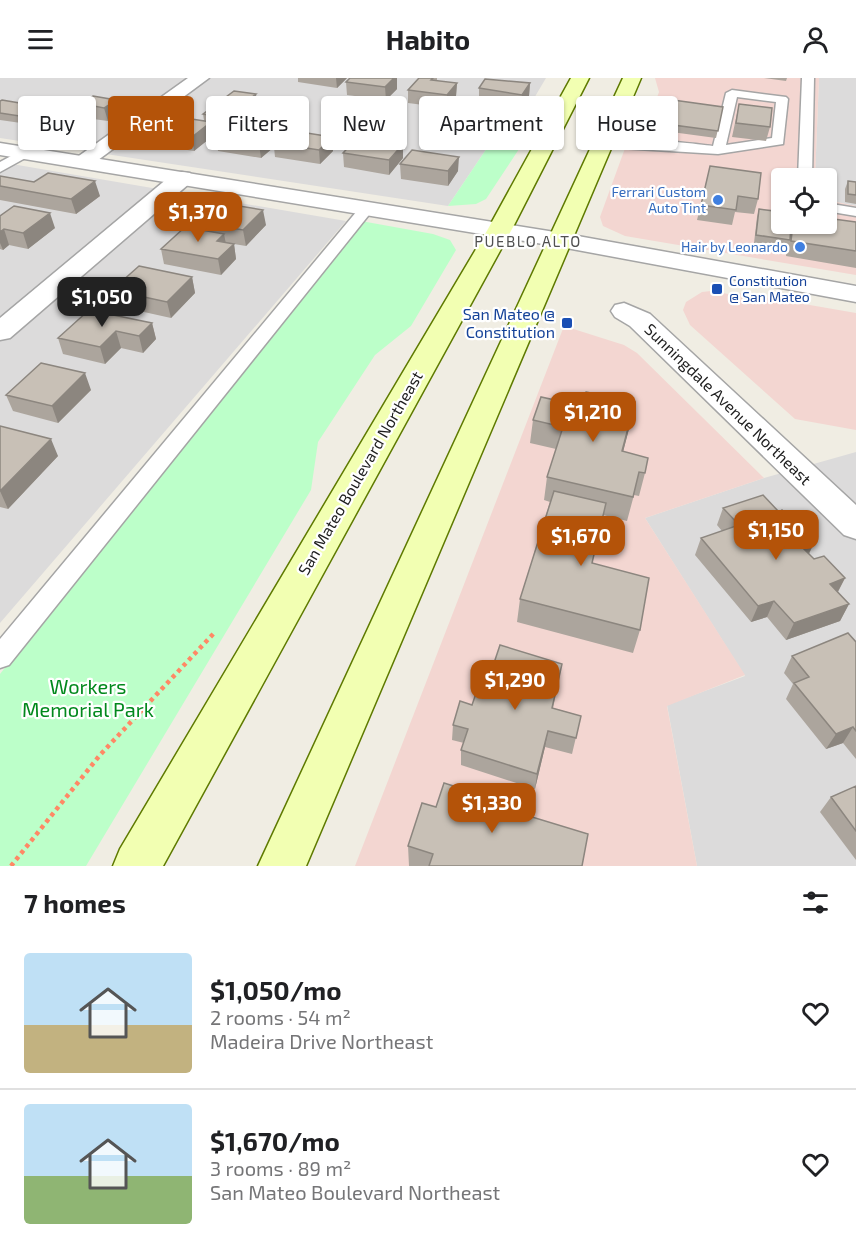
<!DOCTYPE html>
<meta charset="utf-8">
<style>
body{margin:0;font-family:"Exo 2",sans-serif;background:#f2f2f2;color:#202124;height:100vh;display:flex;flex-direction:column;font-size:22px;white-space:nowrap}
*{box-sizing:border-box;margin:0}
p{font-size:20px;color:#757577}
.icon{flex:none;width:33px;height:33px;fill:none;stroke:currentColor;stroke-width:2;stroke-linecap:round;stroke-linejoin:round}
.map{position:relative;height:788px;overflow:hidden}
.side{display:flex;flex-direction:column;background:#fff;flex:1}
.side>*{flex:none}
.banner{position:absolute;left:18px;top:18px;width:820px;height:54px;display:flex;gap:12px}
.fabs{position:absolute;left:771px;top:90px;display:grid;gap:12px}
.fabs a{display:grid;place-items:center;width:66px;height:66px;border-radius:6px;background:#fff;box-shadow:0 2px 4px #0004;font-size:30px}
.price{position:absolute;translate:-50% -51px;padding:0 14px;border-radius:12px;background:#b45309;color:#fff;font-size:20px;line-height:39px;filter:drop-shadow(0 2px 3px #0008)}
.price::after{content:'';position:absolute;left:50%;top:36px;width:18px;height:14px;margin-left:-9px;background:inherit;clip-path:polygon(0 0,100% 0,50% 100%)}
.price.selected{background:#222;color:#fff}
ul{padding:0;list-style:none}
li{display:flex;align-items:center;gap:18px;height:150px;padding:0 24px}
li+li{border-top:2px solid #e0e0e0}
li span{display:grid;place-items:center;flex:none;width:168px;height:120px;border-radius:6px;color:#555}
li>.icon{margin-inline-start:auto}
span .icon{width:72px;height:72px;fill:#fffc;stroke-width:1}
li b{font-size:26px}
h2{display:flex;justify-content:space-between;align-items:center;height:72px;padding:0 24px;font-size:26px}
.chip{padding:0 21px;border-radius:6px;background:#fff;box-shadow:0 2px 4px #0004;font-size:21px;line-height:54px}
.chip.selected{background:#b45309;color:#fff}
header{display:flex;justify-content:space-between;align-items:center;height:78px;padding:0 24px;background:#fff;font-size:27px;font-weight:700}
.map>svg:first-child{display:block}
.residential{fill:#dcdbdb}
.commercial{fill:#f3d6d1}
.park{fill:#bcffc9}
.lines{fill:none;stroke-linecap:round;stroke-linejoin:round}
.service-casing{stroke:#a5a5a5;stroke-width:3}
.minor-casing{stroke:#a5a5a5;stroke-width:3}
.tertiary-casing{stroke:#a5a5a5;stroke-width:3}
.secondary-casing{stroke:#5e7a00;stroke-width:3}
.path{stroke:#ff8865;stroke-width:4.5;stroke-dasharray:4 4;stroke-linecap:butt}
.service{fill:#fff;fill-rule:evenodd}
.minor{fill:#fff;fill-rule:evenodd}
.tertiary{fill:#fff;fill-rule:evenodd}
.secondary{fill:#f2ffb2;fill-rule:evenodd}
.wall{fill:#aca59d}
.shaded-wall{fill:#8c867f}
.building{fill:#c8c0b6;stroke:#8c867f;stroke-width:1.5}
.shop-dot{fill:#3f7fe0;stroke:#fff;stroke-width:2}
.transit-dot{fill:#1a4fb4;stroke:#fff;stroke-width:2}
.labels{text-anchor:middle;stroke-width:4.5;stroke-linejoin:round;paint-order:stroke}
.far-shop-label{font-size:14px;fill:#366cbe;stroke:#fff;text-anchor:end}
.far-transit-label{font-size:14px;fill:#164399;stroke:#fff;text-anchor:start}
.far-neighbourhood-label{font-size:15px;letter-spacing:1.5px;fill:#515151;stroke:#fff}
.transit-label{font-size:16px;fill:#164399;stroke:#fff;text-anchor:end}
.street-label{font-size:16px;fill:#1e1e1e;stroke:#fff}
.near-park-label{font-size:20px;fill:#01881c;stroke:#fff}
</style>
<header><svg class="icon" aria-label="menu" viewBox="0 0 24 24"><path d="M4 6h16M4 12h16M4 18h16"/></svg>Habito<svg class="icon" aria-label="person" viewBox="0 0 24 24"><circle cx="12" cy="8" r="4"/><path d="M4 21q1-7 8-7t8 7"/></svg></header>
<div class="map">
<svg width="856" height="788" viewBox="0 0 856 788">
<rect width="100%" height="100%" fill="#f0ede3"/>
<path class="residential" d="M0,0H546L507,66L491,64L448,128L0,60Z
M819,0H856V128L827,122L826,100H815Z
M0,84L346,143L0,545Z
M856,374V788H697L667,627L745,598L645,440L764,400Z"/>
<path class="commercial" d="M655,0H819L815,100H782V146H826L827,122L856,128V197L625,158L603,148L600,139L628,62L646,49L659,14Z
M711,213L734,217L741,215L856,235V352L795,341L690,247L683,232L686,224L702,214Z
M564,248L624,267L637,275L764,400L645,440L745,597L667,628L697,788H355Z"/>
<path class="park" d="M491,64L521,68L486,121L476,126L448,128Z
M361,143L433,156L450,162L456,172L411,248L375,277L318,364L311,412L86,788H0V596Z"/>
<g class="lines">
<defs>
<path id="service" d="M802,0H814L812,100H798Z
M732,12L786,19L788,21L783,66L718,76L604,69L598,65C608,55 694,66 713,68L726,15ZM737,19L776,24L772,60L726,67Z
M24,71L31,75L29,78L0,94V84Z
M826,125L856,130V138L826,133Z
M367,126L372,127L374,130L372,133L9,587L0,590V561L362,127Z"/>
<path id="minor" d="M188,0H209L90,88L83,90L76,88L73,84L76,80Z
M182,94L190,95L193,100L190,105L10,260L0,262V240L174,95Z
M624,225L650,236L856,427V461L844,457L630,248L615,239L611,233L615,227Z"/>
<path id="tertiary" d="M0,65L561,155L856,208V224L561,169L0,77Z"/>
<path id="secondary" d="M571,0H589L512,151L163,788H113L120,771L488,151Z
M623,0H641L306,788H258Z"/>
</defs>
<use href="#service" class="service-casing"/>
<use href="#minor" class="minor-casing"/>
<use href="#tertiary" class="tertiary-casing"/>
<use href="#secondary" class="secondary-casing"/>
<path class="path" d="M11,788L100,677L215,554"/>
<use href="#service" class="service"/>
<use href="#minor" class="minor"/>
<use href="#tertiary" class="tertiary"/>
<use href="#secondary" class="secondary"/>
</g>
<path class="wall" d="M298,0H347L337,10L298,4Z
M350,0H397V11L386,22L347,17L346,4Z
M419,0H437V3L457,5L456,18L447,30L408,25V12Z
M764,0H787L786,3Z
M530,5L529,18L521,30L514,29V34L503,50L482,47V40L493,26L479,23V10Z
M256,16L257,29L236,47L274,53L276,63L332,59L333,73L320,86L275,79L274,69L261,80L218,73L216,59L223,53L213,51L214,57L194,73L154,67L151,53L204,42L203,36Z
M93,18L119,35L108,43L93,41L74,53L42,48L39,40L28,46L0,42V23L44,31L80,27Z
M739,26L770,49L766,63L732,59Z
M723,29L716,60L664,53L666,46Z
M343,75L403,80L389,97L344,89Z
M400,86L458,93L448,108L401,101Z
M710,88L758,121L754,136L735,134L732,147L697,142Z
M0,98L100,118L76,136L0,122Z
M848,103L856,104V126L845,124V111Z
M759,131L773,138L782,146L856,144V190L786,178L787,170L754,165L757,139Z
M0,138L55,150L28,171L9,167L3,172L0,171Z
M193,143L266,147L246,168L234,166L236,181L221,197L164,186L161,171L194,150Z
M192,199L195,215L171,240L117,228L112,212Z
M152,245L156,261L143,275L121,270L105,286L63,276L58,260Z
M91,312L58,345L13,333L6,317Z
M533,342L630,347L623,374L645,395L639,418L634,417L627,443L603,437L592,486L640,552L633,575L517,544L520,521L550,424L544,422L547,399L556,371L530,365Z
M0,348L58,378L8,431L0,429Z
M723,430L779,434L813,467L809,476L814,481L845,500L838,514L849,526L840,543L786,562L767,539L751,544L695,477L701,460L722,453L717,447Z
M856,564V681L843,665L826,671L786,621L793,606L784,595L792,578Z
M562,586L553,630L581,638L572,676L545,669L535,711L461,687V672L464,665L452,662L453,647L472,627L488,603Z
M856,708V782L820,734L831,719Z
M436,729L532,739L582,788H409L408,768Z"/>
<path class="shaded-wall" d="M336,0H347L337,10Z
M394,0H397V11L386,22L385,9Z
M457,5L456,18L447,30V17Z
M530,5L529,18L521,30L522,17Z
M256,16L257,29L227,54L225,40Z
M116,22L119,35L108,43L104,30Z
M89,27L93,41L74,53L70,40Z
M514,27V34L503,50V43Z
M43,29L45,36L37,35L39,40L28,46L26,39Z
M211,44L214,57L194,73L192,59Z
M274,53L276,65H274V69L261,80L259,66Z
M332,59L333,73L320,86L319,72Z
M403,66V80L389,97V82Z
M459,79L458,93L448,108V93Z
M95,103L100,118L76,136L71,121Z
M263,132L266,147L246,168L243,152Z
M50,135L55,150L28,171L23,155Z
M4,151L9,167L3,172L0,165V154Z
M224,156L227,171L217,163Z
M234,166L236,181L221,197L218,181Z
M192,199L195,215L171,240L167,224Z
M152,245L156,261L143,275L139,258Z
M116,253L121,270L105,286L100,269Z
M85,295L91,312L58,345L52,328Z
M635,324L630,347L617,397L622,373Z
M51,361L58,378L8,431L0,413Z
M813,467L805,483L803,470Z
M845,500L836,517L830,506Z
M774,523L767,539L751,544L758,528Z
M849,526L840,543L786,562L794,545Z
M853,649L843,665L826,671L836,656Z
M548,653L545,669L535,711L537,696Z"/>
<path class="building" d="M350,0H394L385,9L346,4Z
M419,0H433L431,2L457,5L447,17L408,12Z
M485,1L530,5L522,17L479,10Z
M234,13L256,16L225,40L203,36Z
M93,18L116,22L104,30L89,27L70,40L37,35L56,23L80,27Z
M2,22L43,29L26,39L0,35V23Z
M673,22L723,29L718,53L666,46Z
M494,24L514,27L503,43L482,40Z
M739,26L772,30L770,49L736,45Z
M172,38L211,44L192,59L151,53Z
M231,46L274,53L259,66L216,59Z
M288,52L332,59L319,72L274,65Z
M358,59L403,66L389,82L343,75Z
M412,72L459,79L448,93L400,86Z
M710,88L761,95L758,121L738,118L736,132L701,127Z
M48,95L95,103L71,121L0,108V98L34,104Z
M848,103L856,104V117L848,116Z
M215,124L263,132L243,152L193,143Z
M14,128L50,135L23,155L4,151L0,154V138Z
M759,131L774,133L773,138L782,139V146H791L790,162L756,157Z
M826,140L856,144V173L791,163L793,146H826Z
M185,149L224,156L217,163L234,166L218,181L161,171Z
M139,188L192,199L167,224L112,212Z
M89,232L152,245L139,258L116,253L100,269L58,260Z
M41,285L85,295L52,328L6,317Z
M586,314L635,324L622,373L648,380L645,395L639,394L633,419L547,399L563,349L533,342L541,319L582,328Z
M0,348L51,361L0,413Z
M554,413L606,425L592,485L649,500L640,552L520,521Z
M763,417L779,434L782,432L813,467L803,470L814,481L824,478L845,500L830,506L849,526L794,545L774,523L758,528L701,460L739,447L723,430Z
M848,555L856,564V653L853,649L836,656L794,605L809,599L792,578Z
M500,567L562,586L552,630L581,638L576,660L548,653L537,696L461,672L468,651L453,647L460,623L472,627L481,601L488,603Z
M444,705L533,733L532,739L588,756L582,788H429L433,776L408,768L422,725L436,729Z
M856,708V753L831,719Z"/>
<g class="shop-dot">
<circle cx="718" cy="122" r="6"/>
<circle cx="800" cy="169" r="6"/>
</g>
<g class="transit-dot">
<rect x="711" y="205" width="12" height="12" rx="3"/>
<rect x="561" y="239" width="12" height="12" rx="3"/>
</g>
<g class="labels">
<g class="far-shop-label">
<text x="706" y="119">Ferrari Custom<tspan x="706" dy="16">Auto Tint</tspan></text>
<text x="788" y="174">Hair by Leonardo</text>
</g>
<g class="far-transit-label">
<text x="729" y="208">Constitution<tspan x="729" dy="16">@ San Mateo</tspan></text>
</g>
<g class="far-neighbourhood-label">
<text x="528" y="169">PUEBLO ALTO</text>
</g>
<g class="transit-label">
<text x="555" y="242">San Mateo @<tspan x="555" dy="18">Constitution</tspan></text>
</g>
<g class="street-label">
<text transform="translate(728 326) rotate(44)" y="6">Sunningdale Avenue Northeast</text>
<text transform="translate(360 395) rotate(-60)" y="6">San Mateo Boulevard Northeast</text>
</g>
<g class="near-park-label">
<text x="88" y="616">Workers<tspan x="88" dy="23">Memorial Park</tspan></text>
</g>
</g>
</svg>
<div class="fabs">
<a><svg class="icon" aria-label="locate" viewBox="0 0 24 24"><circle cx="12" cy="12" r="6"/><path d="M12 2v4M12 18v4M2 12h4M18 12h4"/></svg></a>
</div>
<b class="price" style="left:198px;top:165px">$1,370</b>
<b class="price selected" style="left:102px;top:250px">$1,050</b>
<b class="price" style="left:593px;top:365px">$1,210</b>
<b class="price" style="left:776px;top:483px">$1,150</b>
<b class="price" style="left:581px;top:489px">$1,670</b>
<b class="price" style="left:515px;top:633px">$1,290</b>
<b class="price" style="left:492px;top:756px">$1,330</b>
<div class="banner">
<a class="chip">Buy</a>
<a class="chip selected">Rent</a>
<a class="chip">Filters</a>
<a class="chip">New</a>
<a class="chip">Apartment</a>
<a class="chip">House</a>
</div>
</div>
<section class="side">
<h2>7 homes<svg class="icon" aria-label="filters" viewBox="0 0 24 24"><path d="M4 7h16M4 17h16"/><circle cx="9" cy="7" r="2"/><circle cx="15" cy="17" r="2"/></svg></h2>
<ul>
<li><span style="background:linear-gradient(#bfe0f5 60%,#c2b280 0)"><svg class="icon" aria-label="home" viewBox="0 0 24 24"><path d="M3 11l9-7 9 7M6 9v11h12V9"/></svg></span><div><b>$1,050/mo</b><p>2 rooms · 54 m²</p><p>Madeira Drive Northeast</p></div><svg class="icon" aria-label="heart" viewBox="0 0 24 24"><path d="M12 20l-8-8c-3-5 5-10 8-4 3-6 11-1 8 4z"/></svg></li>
<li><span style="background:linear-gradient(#bfe0f5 60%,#8fb573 0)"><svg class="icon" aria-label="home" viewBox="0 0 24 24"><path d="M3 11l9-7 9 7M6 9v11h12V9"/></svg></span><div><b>$1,670/mo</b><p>3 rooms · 89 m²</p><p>San Mateo Boulevard Northeast</p></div><svg class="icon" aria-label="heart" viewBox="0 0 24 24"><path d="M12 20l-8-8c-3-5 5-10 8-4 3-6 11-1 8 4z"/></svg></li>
</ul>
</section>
